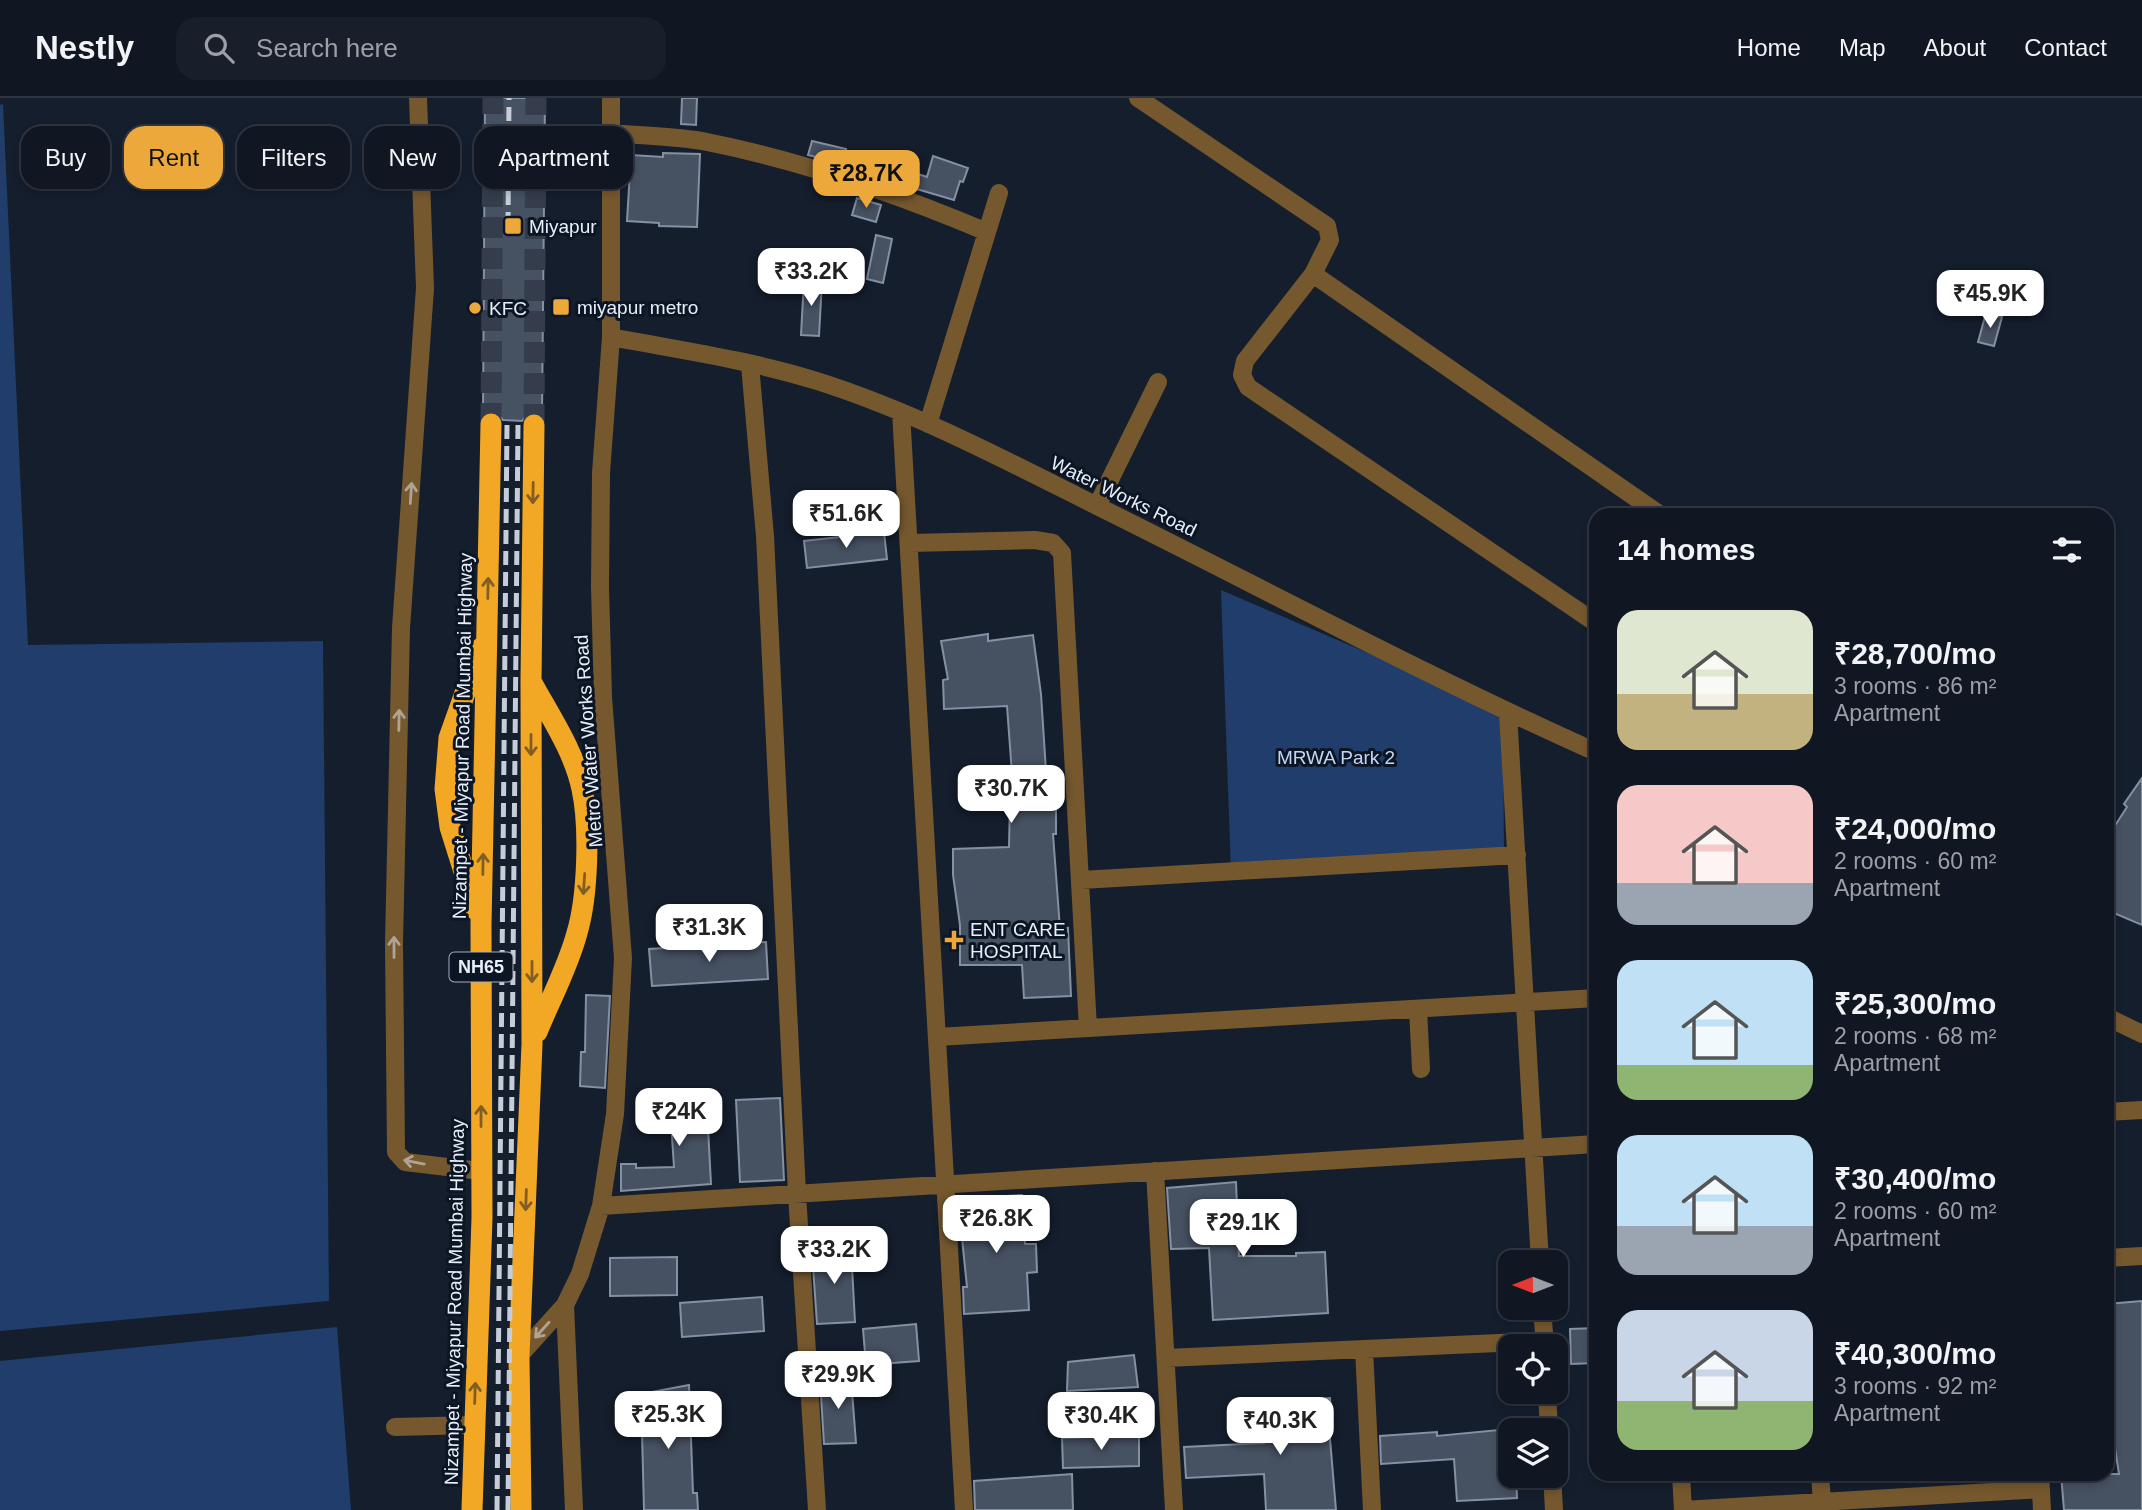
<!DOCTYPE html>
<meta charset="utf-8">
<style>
body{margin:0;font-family:Arial,sans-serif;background:#191f2a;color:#f1f3f6;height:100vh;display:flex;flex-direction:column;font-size:26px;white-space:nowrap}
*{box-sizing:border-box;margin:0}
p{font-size:23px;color:#9c9fa5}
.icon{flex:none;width:38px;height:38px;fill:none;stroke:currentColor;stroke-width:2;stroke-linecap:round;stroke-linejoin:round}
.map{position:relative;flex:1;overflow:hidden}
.side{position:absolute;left:1589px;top:410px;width:525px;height:973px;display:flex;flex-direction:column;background:#101622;border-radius:21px;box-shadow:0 4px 10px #0003,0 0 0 2px #303540}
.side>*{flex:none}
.banner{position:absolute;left:21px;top:28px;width:665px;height:63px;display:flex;gap:14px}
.needle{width:46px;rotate:270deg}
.buttons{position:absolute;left:1498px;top:1152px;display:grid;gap:14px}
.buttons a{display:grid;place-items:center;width:70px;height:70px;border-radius:14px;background:#101622;box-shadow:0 4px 10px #0003,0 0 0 2px #303540;font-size:35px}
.price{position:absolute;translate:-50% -60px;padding:0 16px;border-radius:14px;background:#fff;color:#222;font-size:23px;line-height:46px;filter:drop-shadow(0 2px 4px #0008)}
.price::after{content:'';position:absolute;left:50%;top:42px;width:21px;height:16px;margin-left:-10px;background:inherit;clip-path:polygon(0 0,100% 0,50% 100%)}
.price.selected{background:#eda83b;color:#111}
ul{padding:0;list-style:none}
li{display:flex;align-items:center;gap:21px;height:175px;padding:0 28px}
li span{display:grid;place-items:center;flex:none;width:196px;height:140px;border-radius:21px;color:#555}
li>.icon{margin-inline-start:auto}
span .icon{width:84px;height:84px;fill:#fffc;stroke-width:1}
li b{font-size:30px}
h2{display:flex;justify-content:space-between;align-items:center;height:84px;padding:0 28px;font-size:30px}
.pill{padding:0 24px;border-radius:21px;background:#101622;box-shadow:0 4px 10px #0003,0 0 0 2px #303540;font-size:24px;line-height:63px}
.pill.selected{background:#eda83b;color:#111}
header{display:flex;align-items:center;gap:42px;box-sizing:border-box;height:98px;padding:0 35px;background:#101622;border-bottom:2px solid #303540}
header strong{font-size:33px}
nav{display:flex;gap:38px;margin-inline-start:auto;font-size:24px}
.search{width:490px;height:63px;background:#191f2a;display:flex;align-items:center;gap:18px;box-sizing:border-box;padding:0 24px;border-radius:21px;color:#9c9fa5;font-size:26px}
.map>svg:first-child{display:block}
.green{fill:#203d6b}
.building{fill:#465162;stroke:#8490a3;stroke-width:2}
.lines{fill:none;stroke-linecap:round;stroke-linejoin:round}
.highway-tunnel{stroke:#353d4c;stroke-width:21;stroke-dasharray:21 10;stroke-linecap:butt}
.minor{stroke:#76582e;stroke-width:18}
.highway{stroke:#f3a825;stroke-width:21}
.rail{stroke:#c6cdd8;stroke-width:5;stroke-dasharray:14 7;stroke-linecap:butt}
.oneway{stroke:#afa394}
.oneway2{stroke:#805e24}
.poi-dot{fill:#eda83b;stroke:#0c1523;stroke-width:2.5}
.labels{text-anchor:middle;stroke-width:6;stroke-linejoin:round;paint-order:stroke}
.shield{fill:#0c1523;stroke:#a6adb9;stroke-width:2}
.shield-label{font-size:18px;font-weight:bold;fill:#e8eef9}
.poi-label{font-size:19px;fill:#e8eef9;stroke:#0c1523;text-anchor:start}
.street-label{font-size:19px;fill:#e8eef9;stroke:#0c1523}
.park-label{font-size:19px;fill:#c1d6f7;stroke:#0c1523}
</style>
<header>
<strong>Nestly</strong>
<div class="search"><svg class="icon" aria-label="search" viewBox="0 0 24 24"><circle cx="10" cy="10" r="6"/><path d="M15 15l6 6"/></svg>Search here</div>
<nav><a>Home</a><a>Map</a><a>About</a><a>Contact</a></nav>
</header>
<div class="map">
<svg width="2142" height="1412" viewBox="0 0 2142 1412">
<rect width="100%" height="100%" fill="#151e2d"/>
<path class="green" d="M3,6L28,547L323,543L329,1203L0,1233V7Z
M1221,492L1503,613L1504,758L1231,774Z
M337,1229L351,1412H0V1263Z"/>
<path class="building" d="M485,0H545L542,317L535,314L528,315L522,323L503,322L498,315L492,313L483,316Z
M682,0H697L696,27L681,26Z
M812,43L846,51L843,66L808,57Z
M663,55L700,56L697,129L659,128V125L627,123L631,57L663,59Z
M933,58L968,70L963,84L960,83L954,102L910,89L915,75L927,79Z
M857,100L881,107L876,124L852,117Z
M876,137L892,141L883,185L867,181Z
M804,181L822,183L819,238L801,237Z
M1986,215L2002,219L1994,248L1978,244Z
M884,434L887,461L807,470L804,443Z
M988,536V543L1033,537L1041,596L1048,704H1056V736H1053L1060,831L1068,830L1071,898L1024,900L1022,867H960V827L953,777V751L1009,749L1010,703H1014L1007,608L944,611L943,582L948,581L941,543Z
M2142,680V827L2107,812V740L2127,709L2124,706Z
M766,844L768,881L652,888L649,851Z
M586,897L610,898L605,990L580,988L581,954H585Z
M706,992L711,1086L621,1093V1066H636V1070L674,1069L669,994Z
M780,1000L784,1082L740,1084L736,1002Z
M1236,1084L1239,1158H1296V1155L1325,1154L1328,1215L1213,1222L1209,1150L1171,1151L1167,1090Z
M1022,1097L1025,1146H1036L1037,1174L1027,1175L1029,1212L964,1216L963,1189H967L958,1101Z
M851,1150L855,1224L817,1226L812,1154Z
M677,1159V1197L610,1198V1160Z
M762,1199L764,1233L682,1239L680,1205Z
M2142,1203V1412H2064L2061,1376H2119L2107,1298L2109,1297L2107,1206Z
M916,1226L919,1263L866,1267L863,1231Z
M1596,1230V1265L1571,1266L1570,1231Z
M1134,1257L1138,1289L1067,1293L1068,1264Z
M851,1280L856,1345L824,1346L820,1282Z
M689,1287L693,1395H697L698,1412H644L641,1296Z
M1330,1300L1332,1329H1329L1336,1412H1266L1264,1376L1186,1380L1184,1349L1264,1345L1261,1305Z
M1509,1331L1510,1377H1516L1517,1400L1457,1403L1454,1361L1381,1366L1380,1338L1437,1334V1338Z
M1139,1337V1368L1063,1370L1062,1340Z
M1072,1376L1073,1412H975L974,1383Z"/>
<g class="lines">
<path class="highway-tunnel" d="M491,326L493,0
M534,327L536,0"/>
<path class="minor" d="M418,0L425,190L401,530L394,845L396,1054L405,1064L481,1073
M1138,0L1327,128L1330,142L1313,176L1245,263L1242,277L1248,289L1596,525
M611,35C643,38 676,38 707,44C803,63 897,96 987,134
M1313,176L1659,416
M611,239C679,252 750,262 817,283C918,315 1013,366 1107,413C1270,494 1430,580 1596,654
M750,267L765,438L797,1096L817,1412
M901,314L964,1412
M928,326L999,95
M1097,408L1158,284
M909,445L1035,442L1053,445L1062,455L1088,930
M1508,615L1540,1164
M1081,782L1517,757
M1418,911L1421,971
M2107,919L2142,936
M937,939L1596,900
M2107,1014L2142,1012
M1155,1073L1174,1412
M601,1108L1596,1046
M2107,1160L2142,1158
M565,1207L574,1412
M1542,1209L1545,1248
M1364,1251L1372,1412
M519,1258L565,1207L580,1176L601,1108L615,1016L623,860L603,599L600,489L601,375L611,239V0
M1166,1260L1544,1243
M1547,1293L1549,1332
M395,1329L474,1327
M1681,1376L1683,1412L2041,1391
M1820,1376L1822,1404
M2040,1376L2042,1412
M1552,1377L1554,1412"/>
<path class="highway" d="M532,585C550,618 574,653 582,691C590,728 588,798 577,835C568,869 550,902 537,934
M476,812L450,729L445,691L449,640L481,550
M472,1412L482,1120L481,827L491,326
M521,1412L519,1258L532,946L531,583L534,327"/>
<path class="rail" d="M508,128L509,0
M497,1412L507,326
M508,1412L518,326"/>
</g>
<defs><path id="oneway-shaft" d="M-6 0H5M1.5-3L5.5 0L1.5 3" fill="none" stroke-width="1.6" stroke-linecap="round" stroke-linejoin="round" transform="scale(1.75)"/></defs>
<g class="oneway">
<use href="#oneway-shaft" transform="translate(411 395) rotate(-86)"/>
<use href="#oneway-shaft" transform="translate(399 622) rotate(-89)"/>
<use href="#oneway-shaft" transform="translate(394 849) rotate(-90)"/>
<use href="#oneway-shaft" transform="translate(414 1064) rotate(-169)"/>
<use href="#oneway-shaft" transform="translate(542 1232) rotate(132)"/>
</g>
<g class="oneway2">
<use href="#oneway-shaft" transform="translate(533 395) rotate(91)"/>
<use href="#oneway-shaft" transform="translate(488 490) rotate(-89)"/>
<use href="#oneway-shaft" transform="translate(531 647) rotate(90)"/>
<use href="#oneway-shaft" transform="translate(483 766) rotate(-89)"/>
<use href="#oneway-shaft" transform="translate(584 786) rotate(94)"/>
<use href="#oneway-shaft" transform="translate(532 874) rotate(90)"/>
<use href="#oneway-shaft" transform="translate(481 1018) rotate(-90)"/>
<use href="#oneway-shaft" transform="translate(526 1102) rotate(92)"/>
<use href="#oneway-shaft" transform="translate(475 1295) rotate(-88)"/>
</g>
<g class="poi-dot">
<rect x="504" y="119" width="18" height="18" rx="3.5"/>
<rect x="552" y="200" width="18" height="18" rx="3.5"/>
<circle cx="475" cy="210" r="7"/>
<path d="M950.5 831.5h7v7h7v7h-7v7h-7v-7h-7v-7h7z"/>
</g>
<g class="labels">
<rect class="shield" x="449.5" y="854.5" width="63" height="29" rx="5"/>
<g class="shield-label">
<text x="481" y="875">NH65</text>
</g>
<g class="poi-label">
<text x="529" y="135">Miyapur</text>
<text x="577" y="216">miyapur metro</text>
<text x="489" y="217">KFC</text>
<text x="970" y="838">ENT CARE<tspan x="970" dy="22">HOSPITAL</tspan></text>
</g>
<g class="street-label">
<text transform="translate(1124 398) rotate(26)" y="7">Water Works Road</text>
<text transform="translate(462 638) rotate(-89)" y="7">Nizampet - Miyapur Road Mumbai Highway</text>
<text transform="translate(588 643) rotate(-94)" y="7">Metro Water Works Road</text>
<text transform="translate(454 1204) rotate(-89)" y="7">Nizampet - Miyapur Road Mumbai Highway</text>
</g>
<g class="park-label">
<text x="1336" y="666">MRWA Park 2</text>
</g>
</g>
</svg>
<div class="buttons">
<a><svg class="needle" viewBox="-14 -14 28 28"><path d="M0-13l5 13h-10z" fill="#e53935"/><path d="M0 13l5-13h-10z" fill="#9c9fa5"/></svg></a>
<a><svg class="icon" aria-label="locate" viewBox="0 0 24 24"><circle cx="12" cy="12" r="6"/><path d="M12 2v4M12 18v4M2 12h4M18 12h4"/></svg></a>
<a><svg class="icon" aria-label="layers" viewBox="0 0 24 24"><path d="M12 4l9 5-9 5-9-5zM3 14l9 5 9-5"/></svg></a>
</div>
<b class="price selected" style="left:866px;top:112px">₹28.7K</b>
<b class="price" style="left:811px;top:210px">₹33.2K</b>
<b class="price" style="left:1990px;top:232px">₹45.9K</b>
<b class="price" style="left:846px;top:452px">₹51.6K</b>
<b class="price" style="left:1011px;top:727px">₹30.7K</b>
<b class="price" style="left:709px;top:866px">₹31.3K</b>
<b class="price" style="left:679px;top:1050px">₹24K</b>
<b class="price" style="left:996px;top:1157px">₹26.8K</b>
<b class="price" style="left:1243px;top:1161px">₹29.1K</b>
<b class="price" style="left:834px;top:1188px">₹33.2K</b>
<b class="price" style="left:838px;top:1313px">₹29.9K</b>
<b class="price" style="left:668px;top:1353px">₹25.3K</b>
<b class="price" style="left:1101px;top:1354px">₹30.4K</b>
<b class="price" style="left:1280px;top:1359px">₹40.3K</b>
<div class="banner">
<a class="pill">Buy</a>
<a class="pill selected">Rent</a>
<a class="pill">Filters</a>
<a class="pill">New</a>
<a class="pill">Apartment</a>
</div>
<section class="side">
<h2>14 homes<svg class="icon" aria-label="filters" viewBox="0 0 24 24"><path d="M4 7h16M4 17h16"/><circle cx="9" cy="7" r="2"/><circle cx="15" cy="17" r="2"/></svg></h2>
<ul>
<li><span style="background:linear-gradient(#dfe7d0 60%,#c2b280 0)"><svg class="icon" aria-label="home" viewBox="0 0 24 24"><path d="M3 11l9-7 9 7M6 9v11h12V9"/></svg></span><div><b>₹28,700/mo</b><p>3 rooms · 86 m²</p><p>Apartment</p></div></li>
<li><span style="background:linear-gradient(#f6c9c9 70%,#9aa5b1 0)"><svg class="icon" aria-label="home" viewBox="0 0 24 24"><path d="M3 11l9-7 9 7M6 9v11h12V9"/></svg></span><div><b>₹24,000/mo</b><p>2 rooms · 60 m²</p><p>Apartment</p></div></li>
<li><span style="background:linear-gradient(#bfe0f5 75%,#8fb573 0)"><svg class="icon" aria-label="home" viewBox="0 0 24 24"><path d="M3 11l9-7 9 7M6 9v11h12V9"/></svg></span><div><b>₹25,300/mo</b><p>2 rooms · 68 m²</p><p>Apartment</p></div></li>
<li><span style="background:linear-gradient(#bfe0f5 65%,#9aa5b1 0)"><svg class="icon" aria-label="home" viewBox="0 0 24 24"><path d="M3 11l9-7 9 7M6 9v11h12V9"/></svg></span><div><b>₹30,400/mo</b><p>2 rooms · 60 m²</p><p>Apartment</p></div></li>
<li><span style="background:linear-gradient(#c9d6e8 65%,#8fb573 0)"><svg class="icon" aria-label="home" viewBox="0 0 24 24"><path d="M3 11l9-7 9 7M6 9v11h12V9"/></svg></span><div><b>₹40,300/mo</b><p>3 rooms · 92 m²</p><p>Apartment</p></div></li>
</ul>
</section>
</div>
